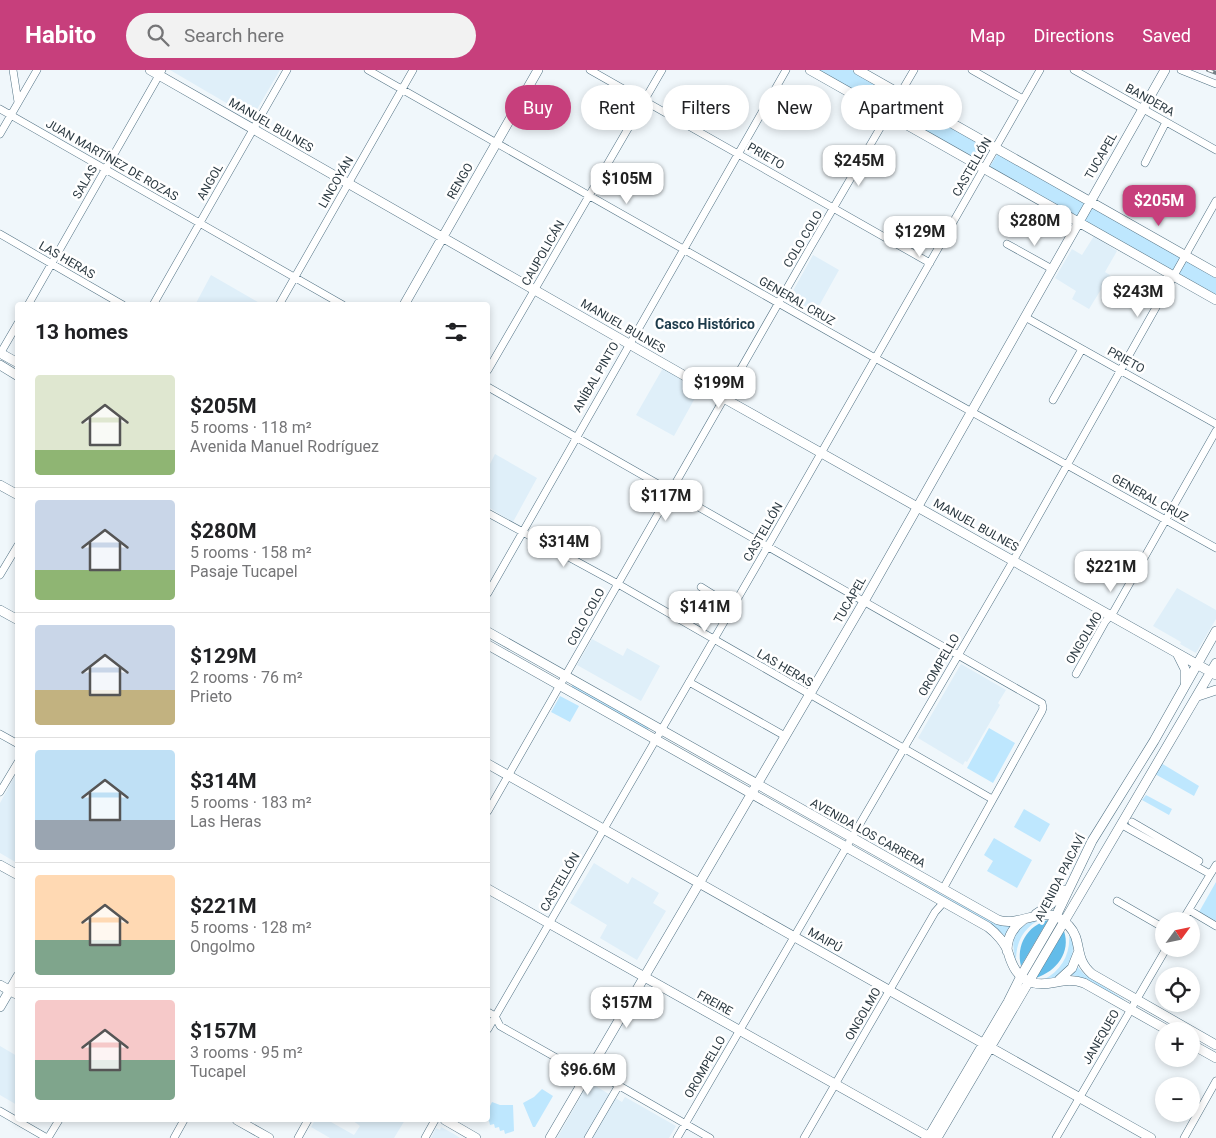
<!DOCTYPE html>
<meta charset="utf-8">
<style>
body{margin:0;font-family:Roboto,sans-serif;background:#f2f2f2;color:#202124;height:100vh;display:flex;flex-direction:column;font-size:19px;white-space:nowrap}
*{box-sizing:border-box;margin:0}
p{font-size:16px;color:#757577}
.icon{flex:none;width:28px;height:28px;fill:none;stroke:currentColor;stroke-width:2;stroke-linecap:round;stroke-linejoin:round}
.map{position:relative;flex:1;overflow:hidden}
.drawer{position:absolute;left:15px;top:232px;width:475px;height:820px;display:flex;flex-direction:column;background:#fff;border-radius:5px;box-shadow:0 2px 8px #0003}
.drawer>*{flex:none}
.guide{position:absolute;left:505px;top:15px;width:475px;height:45px;display:flex;gap:10px}
.needle{width:32px;rotate:57deg}
.controls{position:absolute;left:1155px;top:842px;display:grid;gap:10px}
.controls a{display:grid;place-items:center;width:45px;height:45px;border-radius:50%;background:#fff;box-shadow:0 2px 8px #0003;font-size:25px}
.price{position:absolute;translate:-50% -42px;padding:0 11px;border-radius:10px;background:#fff;color:#222;font-size:16px;line-height:32px;filter:drop-shadow(0 1px 2px #0008)}
.price::after{content:'';position:absolute;left:50%;top:30px;width:15px;height:11px;margin-left:-8px;background:inherit;clip-path:polygon(0 0,100% 0,50% 100%)}
.price.current{background:#c73f7c;color:#fff}
ul{padding:0;list-style:none}
li{display:flex;align-items:center;gap:15px;height:125px;padding:0 20px}
li+li{border-top:1px solid #e0e0e0}
li span{display:grid;place-items:center;flex:none;width:140px;height:100px;border-radius:5px;color:#555}
li>.icon{margin-inline-start:auto}
span .icon{width:60px;height:60px;fill:#fffc;stroke-width:1}
li b{font-size:21px}
h2{display:flex;justify-content:space-between;align-items:center;height:60px;padding:0 20px;font-size:21px}
.chip{padding:0 18px;border-radius:22px;background:#fff;box-shadow:0 2px 8px #0003;font-size:18px;line-height:45px}
.chip.current{background:#c73f7c;color:#fff}
header{display:flex;align-items:center;gap:30px;box-sizing:border-box;height:70px;padding:0 25px;background:#c73f7c;color:#fff}
header strong{font-size:24px}
nav{display:flex;gap:28px;margin-inline-start:auto;font-size:18px}
.search{width:350px;height:45px;background:#f2f2f2;display:flex;align-items:center;gap:12px;box-sizing:border-box;padding:0 18px;border-radius:28px;color:#757577;font-size:19px}
.map>svg:first-child{display:block}
.built{fill:#dfeff9}
.green{fill:#bee7fe}
.water{fill:#63bce9}
.lines{fill:none;stroke-linecap:round;stroke-linejoin:round}
.minor-casing{stroke:#517183;stroke-width:8}
.major-casing{stroke:#517183;stroke-width:10}
.minor{stroke:#fff;stroke-width:7}
.major{stroke:#fff;stroke-width:9}
.rail-casing{stroke:#758087;stroke-width:4}
.rail{stroke:#fff;stroke-width:2;stroke-dasharray:5.5;stroke-linecap:butt}
.labels{text-anchor:middle;stroke-width:5;stroke-linejoin:round;paint-order:stroke}
.street-label{font-size:12px;fill:#2b3941;stroke:#fff}
.neighbourhood-label{font-size:14px;font-weight:bold;fill:#1c3a4a;stroke:#fff}
</style>
<header>
<strong>Habito</strong>
<div class="search"><svg class="icon" aria-label="search" viewBox="0 0 24 24"><circle cx="10" cy="10" r="6"/><path d="M15 15l6 6"/></svg>Search here</div>
<nav><a>Map</a><a>Directions</a><a>Saved</a></nav>
</header>
<div class="map">
<svg width="1216" height="1068" viewBox="0 0 1216 1068">
<rect width="100%" height="100%" fill="#f0f7fb"/>
<path class="built" d="M170,0H280L252,48Z
M1094,166L1117,181L1105,202L1110,205L1089,239L1072,229L1076,221L1055,208L1072,179L1082,185Z
M813,185L839,200L815,243L789,228Z
M211,205L263,235H195Z
M663,298L700,319L674,366L636,345Z
M495,384L537,408L513,452L488,437V398Z
M1177,518L1216,540V549L1196,583L1180,574L1181,572L1153,556Z
M592,569L623,586L627,578L660,596L641,631L577,595Z
M961,594L1006,620L998,633L1000,635L967,692L965,691L963,695L918,668Z
M17,702V793L0,783V733Z
M594,793L628,814L632,807L659,823L653,833L666,841L637,890L600,868L607,855L570,833Z
M0,976L17,986V1035L0,1025Z
M589,1012L622,1032L625,1027L676,1056L669,1068H557Z
M315,1050H332L331,1052L354,1065L360,1056L352,1050H405L394,1068H330L311,1057Z
M441,1057L454,1064L460,1068H431L436,1058L440,1060Z"/>
<path class="green" d="M815,0H852L988,78L981,91Z
M998,83L1216,207V225L989,98Z
M572,614L649,658L648,660L572,618Z
M560,626L579,636L570,652L551,642Z
M989,658L1015,673L993,713L967,698Z
M1161,693L1199,716L1194,726L1155,704Z
M1146,725L1172,739L1169,745L1142,730Z
M1024,739L1050,754L1040,772L1014,757Z
M994,768L1032,790L1017,818L987,801L993,791L984,785Z
M850,774L992,852L1001,855L1010,856L1007,860L1005,866L991,855Z
M1216,812V851L1199,842Z
M1041,849C1023,858 1016,872 1016,891C1009,866 1015,855 1041,849Z
M1069,862C1080,883 1067,909 1043,910C1062,900 1071,884 1069,862Z
M1076,895L1084,904L1125,930C1106,924 1091,908 1071,905Z
M542,1019L553,1026L535,1057H533L523,1033L534,1027Z
M492,1032L500,1035H513L514,1061L505,1064L504,1060L500,1061L499,1057L495,1058L494,1054L490,1055L489,1051L483,1050H488V1040Z"/>
<path class="water" d="M1048,850L1021,896C1016,875 1027,856 1048,850Z
M1064,861C1071,882 1057,901 1036,908Z"/>
<g class="lines">
<defs>
<path id="minor" d="M13,0L18,32
M368,0L875,288L1216,478
M590,0L930,193
M972,0L1023,29
M1074,0L1216,80
M1181,0L1216,14
M0,39L343,235
M0,64L37,0
M1145,93L1166,52
M0,164L123,235
M1007,174L1052,199
M28,235L162,0
M153,235L287,0
M279,235L413,0
M1025,247L1216,354
M0,284L18,253
M488,300L662,0
M488,317L1042,633L1043,638L1042,641L943,819
M1053,330L1082,279
M488,443L618,514L992,729
M0,505L18,475
M701,517L733,537
M488,523L786,0
M1076,604L1105,552L1114,541L1216,361
M689,612L785,666
M0,664L18,674
M0,722L18,692
M488,741L810,178L914,0
M1132,752L1199,791
M1122,755L1210,804
M1117,831L1164,858
M1189,840L1216,856
M1182,851L1216,795
M488,942L495,946L500,956L578,1000L583,1012
M488,959L768,476L1040,0
M563,992L590,999L710,1068
M0,1041L47,1068
M48,1068L59,1050
M174,1068L184,1050
M298,1068L308,1050
M425,1068L435,1050
M588,1068L619,1015
M677,1068L1013,491L1216,131
M804,1068L935,842L943,833
M1056,1068L1166,879
M1184,1068L1216,1011"/>
<path id="major" d="M150,0L720,326L1216,605
M810,0L1216,230
M858,0L1216,203
M404,235L538,0
M0,283L18,293
M0,295L18,306
M0,415L18,425
M0,540L18,550
M488,562L998,850C1024,858 1046,830 1069,856C1083,871 1073,888 1092,904L1216,975
M488,575L988,857C996,863 1005,873 1008,882C1012,896 1017,908 1034,913C1051,917 1064,906 1084,913L1169,961
M1178,585L1185,599V612
M1198,626L1216,620
M488,694L1151,1068
M0,795L18,805
M488,819L931,1068
M1036,844L1051,834L1064,820
M1007,881C1007,868 1012,858 1023,850
M1059,910L1072,898L1078,883
M0,915L18,925
M0,937L18,906
M1191,974L1216,988
M237,1050L269,1068
M445,1050L476,1068
M550,1068L862,535L1165,0
M928,1068L1008,932L1021,906L1056,846L1092,771L1154,671L1216,561
M937,1068L1216,593"/>
</defs>
<use href="#minor" class="minor-casing"/>
<use href="#major" class="major-casing"/>
<use href="#minor" class="minor"/>
<use href="#major" class="major"/>
<defs>
<path id="rail" d="M1208,0L1216,3"/>
</defs>
<use href="#rail" class="rail-casing"/>
<use href="#rail" class="rail"/>
</g>
<g class="labels">
<g class="street-label">
<text transform="translate(1150 30) rotate(29)" y="4">BANDERA</text>
<text transform="translate(271 55) rotate(30)" y="4">MANUEL BULNES</text>
<text transform="translate(766 86) rotate(30)" y="4">PRIETO</text>
<text transform="translate(1101 86) rotate(-60)" y="4">TUCAPEL</text>
<text transform="translate(112 90) rotate(30)" y="4">JUAN MARTÍNEZ DE ROZAS</text>
<text transform="translate(972 97) rotate(-60)" y="4">CASTELLÓN</text>
<text transform="translate(460 111) rotate(-60)" y="4">RENGO</text>
<text transform="translate(85 112) rotate(-60)" y="4">SALAS</text>
<text transform="translate(210 112) rotate(-60)" y="4">ANGOL</text>
<text transform="translate(336 112) rotate(-60)" y="4">LINCOYÁN</text>
<text transform="translate(803 169) rotate(-59)" y="4">COLO COLO</text>
<text transform="translate(543 183) rotate(-60)" y="4">CAUPOLICÁN</text>
<text transform="translate(67 190) rotate(30)" y="4">LAS HERAS</text>
<text transform="translate(797 231) rotate(30)" y="4">GENERAL CRUZ</text>
<text transform="translate(623 256) rotate(30)" y="4">MANUEL BULNES</text>
<text transform="translate(1126 290) rotate(29)" y="4">PRIETO</text>
<text transform="translate(596 307) rotate(-60)" y="4">ANÍBAL PINTO</text>
<text transform="translate(1150 428) rotate(29)" y="4">GENERAL CRUZ</text>
<text transform="translate(976 455) rotate(29)" y="4">MANUEL BULNES</text>
<text transform="translate(763 462) rotate(-60)" y="4">CASTELLÓN</text>
<text transform="translate(850 530) rotate(-60)" y="4">TUCAPEL</text>
<text transform="translate(586 547) rotate(-61)" y="4">COLO COLO</text>
<text transform="translate(1084 568) rotate(-59)" y="4">ONGOLMO</text>
<text transform="translate(939 595) rotate(-60)" y="4">OROMPELLO</text>
<text transform="translate(785 598) rotate(30)" y="4">LAS HERAS</text>
<text transform="translate(868 763) rotate(29)" y="4">AVENIDA LOS CARRERA</text>
<text transform="translate(1060 808) rotate(-63)" y="4">AVENIDA PAICAVÍ</text>
<text transform="translate(560 812) rotate(-60)" y="4">CASTELLÓN</text>
<text transform="translate(825 870) rotate(30)" y="4">MAIPÚ</text>
<text transform="translate(715 933) rotate(29)" y="4">FREIRE</text>
<text transform="translate(863 944) rotate(-60)" y="4">ONGOLMO</text>
<text transform="translate(1101 967) rotate(-60)" y="4">JANEQUEO</text>
<text transform="translate(705 997) rotate(-60)" y="4">OROMPELLO</text>
</g>
<g class="neighbourhood-label">
<text x="705" y="259">Casco Histórico</text>
</g>
</g>
</svg>
<div class="controls">
<a><svg class="needle" viewBox="-14 -14 28 28"><path d="M0-13l5 13h-10z" fill="#e53935"/><path d="M0 13l5-13h-10z" fill="#757577"/></svg></a>
<a><svg class="icon" aria-label="locate" viewBox="0 0 24 24"><circle cx="12" cy="12" r="6"/><path d="M12 2v4M12 18v4M2 12h4M18 12h4"/></svg></a>
<a>+</a>
<a>−</a>
</div>
<b class="price" style="left:859px;top:117px">$245M</b>
<b class="price" style="left:627px;top:135px">$105M</b>
<b class="price current" style="left:1159px;top:157px">$205M</b>
<b class="price" style="left:1035px;top:177px">$280M</b>
<b class="price" style="left:920px;top:188px">$129M</b>
<b class="price" style="left:1138px;top:248px">$243M</b>
<b class="price" style="left:719px;top:339px">$199M</b>
<b class="price" style="left:666px;top:452px">$117M</b>
<b class="price" style="left:564px;top:498px">$314M</b>
<b class="price" style="left:1111px;top:523px">$221M</b>
<b class="price" style="left:705px;top:563px">$141M</b>
<b class="price" style="left:627px;top:959px">$157M</b>
<b class="price" style="left:588px;top:1026px">$96.6M</b>
<div class="guide">
<a class="chip current">Buy</a>
<a class="chip">Rent</a>
<a class="chip">Filters</a>
<a class="chip">New</a>
<a class="chip">Apartment</a>
</div>
<section class="drawer">
<h2>13 homes<svg class="icon" aria-label="filters" viewBox="0 0 24 24"><path d="M4 7h16M4 17h16"/><circle cx="9" cy="7" r="2"/><circle cx="15" cy="17" r="2"/></svg></h2>
<ul>
<li><span style="background:linear-gradient(#dfe7d0 75%,#8fb573 0)"><svg class="icon" aria-label="home" viewBox="0 0 24 24"><path d="M3 11l9-7 9 7M6 9v11h12V9"/></svg></span><div><b>$205M</b><p>5 rooms · 118 m²</p><p>Avenida Manuel Rodríguez</p></div></li>
<li><span style="background:linear-gradient(#c9d6e8 70%,#8fb573 0)"><svg class="icon" aria-label="home" viewBox="0 0 24 24"><path d="M3 11l9-7 9 7M6 9v11h12V9"/></svg></span><div><b>$280M</b><p>5 rooms · 158 m²</p><p>Pasaje Tucapel</p></div></li>
<li><span style="background:linear-gradient(#c9d6e8 65%,#c2b280 0)"><svg class="icon" aria-label="home" viewBox="0 0 24 24"><path d="M3 11l9-7 9 7M6 9v11h12V9"/></svg></span><div><b>$129M</b><p>2 rooms · 76 m²</p><p>Prieto</p></div></li>
<li><span style="background:linear-gradient(#bfe0f5 70%,#9aa5b1 0)"><svg class="icon" aria-label="home" viewBox="0 0 24 24"><path d="M3 11l9-7 9 7M6 9v11h12V9"/></svg></span><div><b>$314M</b><p>5 rooms · 183 m²</p><p>Las Heras</p></div></li>
<li><span style="background:linear-gradient(#ffd9b3 65%,#7fa58c 0)"><svg class="icon" aria-label="home" viewBox="0 0 24 24"><path d="M3 11l9-7 9 7M6 9v11h12V9"/></svg></span><div><b>$221M</b><p>5 rooms · 128 m²</p><p>Ongolmo</p></div></li>
<li><span style="background:linear-gradient(#f6c9c9 60%,#7fa58c 0)"><svg class="icon" aria-label="home" viewBox="0 0 24 24"><path d="M3 11l9-7 9 7M6 9v11h12V9"/></svg></span><div><b>$157M</b><p>3 rooms · 95 m²</p><p>Tucapel</p></div></li>
</ul>
</section>
</div>
